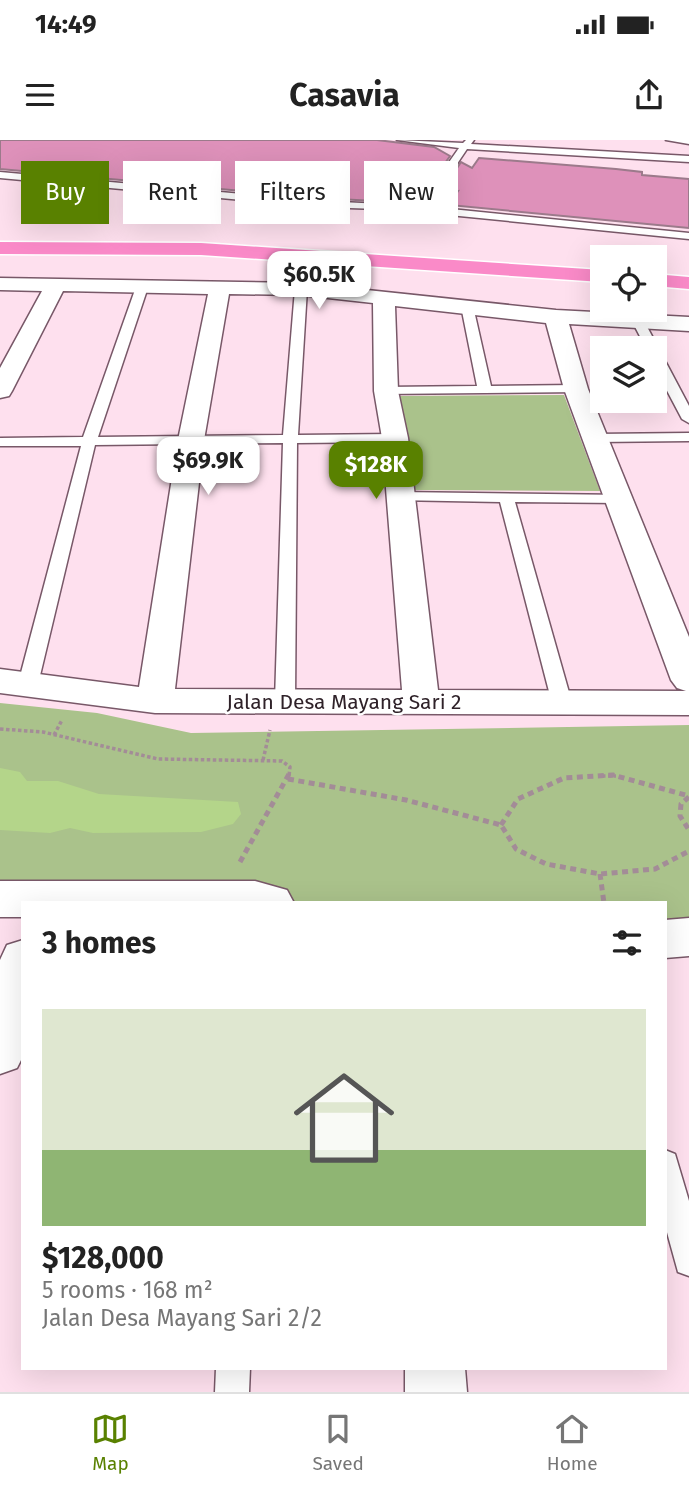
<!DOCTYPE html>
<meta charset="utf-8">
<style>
body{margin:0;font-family:"Fira Sans",sans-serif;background:#f6f6f6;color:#222;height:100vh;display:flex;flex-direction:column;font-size:26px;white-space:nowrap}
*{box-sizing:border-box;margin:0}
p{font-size:23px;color:#767676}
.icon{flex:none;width:38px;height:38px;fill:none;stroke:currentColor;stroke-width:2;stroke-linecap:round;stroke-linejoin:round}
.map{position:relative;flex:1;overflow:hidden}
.side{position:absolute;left:21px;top:761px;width:646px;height:469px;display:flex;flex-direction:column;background:#fff;border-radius:0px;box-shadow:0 7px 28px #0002}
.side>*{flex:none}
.hud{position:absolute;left:21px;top:21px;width:648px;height:63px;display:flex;gap:14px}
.buttons{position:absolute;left:590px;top:105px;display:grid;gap:14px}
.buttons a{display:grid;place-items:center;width:77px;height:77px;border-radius:0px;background:#fff;box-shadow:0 7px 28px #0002;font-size:35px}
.price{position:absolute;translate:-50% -60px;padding:0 16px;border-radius:14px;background:#fff;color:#222;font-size:23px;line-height:46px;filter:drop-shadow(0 2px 4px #0008)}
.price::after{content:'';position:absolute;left:50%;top:42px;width:21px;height:16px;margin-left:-10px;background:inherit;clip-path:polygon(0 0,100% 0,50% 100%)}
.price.current{background:#598100;color:#fff}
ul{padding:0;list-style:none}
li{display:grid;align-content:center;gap:14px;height:371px;padding:0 21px}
li span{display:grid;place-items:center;height:217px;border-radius:0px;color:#555}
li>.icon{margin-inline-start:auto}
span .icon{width:126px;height:126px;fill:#fffc;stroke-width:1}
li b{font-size:30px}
h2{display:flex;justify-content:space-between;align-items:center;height:84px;padding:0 21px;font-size:30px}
.tag{padding:0 24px;border-radius:0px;background:#fff;box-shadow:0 7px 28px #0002;font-size:24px;line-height:63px}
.tag.current{background:#598100;color:#fff}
.status{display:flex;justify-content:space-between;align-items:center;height:49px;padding:0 35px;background:#fff;direction:ltr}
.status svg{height:19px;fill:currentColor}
header{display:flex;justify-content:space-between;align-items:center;height:91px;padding:0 21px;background:#fff;font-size:32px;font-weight:700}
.menu{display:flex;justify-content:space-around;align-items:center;height:98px;border-top:2px solid #e0e0e0;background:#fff;font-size:19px;color:#767676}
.menu a{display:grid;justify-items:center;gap:4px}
.menu .current{color:#598100}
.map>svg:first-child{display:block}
.green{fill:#aac28b}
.water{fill:#b4d58a}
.building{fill:#de91ba;stroke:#9c7a8b;stroke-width:2}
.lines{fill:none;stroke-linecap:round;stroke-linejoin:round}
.lane-casing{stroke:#785868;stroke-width:3}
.street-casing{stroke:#785868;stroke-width:3}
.highway-casing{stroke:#fff;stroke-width:3}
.path-far1{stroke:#a38c97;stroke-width:3.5;stroke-dasharray:3.5 2.5;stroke-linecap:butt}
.path{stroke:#a38c97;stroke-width:5;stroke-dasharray:6 4.5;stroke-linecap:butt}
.lane{fill:#fff;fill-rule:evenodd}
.street{fill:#fff;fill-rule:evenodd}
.highway{fill:#fa8ac8;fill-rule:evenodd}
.labels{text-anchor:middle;stroke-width:5;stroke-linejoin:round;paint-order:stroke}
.street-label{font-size:21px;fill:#2f2229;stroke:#fff}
</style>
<div class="status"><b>14:49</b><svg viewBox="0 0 49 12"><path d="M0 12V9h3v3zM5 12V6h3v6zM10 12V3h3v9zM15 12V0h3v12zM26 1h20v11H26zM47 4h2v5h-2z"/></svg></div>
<header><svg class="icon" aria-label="menu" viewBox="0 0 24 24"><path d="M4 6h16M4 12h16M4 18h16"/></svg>Casavia<svg class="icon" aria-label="share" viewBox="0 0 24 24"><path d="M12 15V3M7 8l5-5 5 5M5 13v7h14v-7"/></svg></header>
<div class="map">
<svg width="689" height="1252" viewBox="0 0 689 1252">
<rect width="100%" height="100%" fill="#fee0ee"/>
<path class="green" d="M564,255L600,351L411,350L400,256Z
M0,563L97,573L191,593L689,585V802L665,803V763H293L0,753Z"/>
<path class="water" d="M0,628L20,632L27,641H58L99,654L238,662L241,674L233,684L201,692L93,693L70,688L50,693L0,690Z"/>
<path class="building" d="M0,0H377L434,7L450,16L421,57L393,62L319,58L0,29Z
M479,18L616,29L642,32V35L689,39V88L449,65L458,51L440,54L461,22L472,28Z"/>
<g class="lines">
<defs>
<path id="lane" d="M397,0L463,3L466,0H474L471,4L689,16V22L467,9L432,61L451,69L689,93V99L449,75L439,71L319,67L0,38V32L319,61L426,66L421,62L459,8Z
M666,0H689V4Z
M142,144L148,147L98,297L283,295L295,149L301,146L307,149L298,295L395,294L402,298L395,302L297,303L295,561L292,566H278L275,561L283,303L95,305L38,544L35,549H21L18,544L81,306H0V298L83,297L136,147Z
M467,162L473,166L491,246L576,245L583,249L581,252L381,254L379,251L386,247L477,246L461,166Z
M638,177L644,181L689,266V283L682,279L654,226V208H646L632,181Z
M689,293V301L596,302L589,298L596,294Z
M400,352L626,355L628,358L626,361L620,363L515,362L572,563L569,568H555L552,563L500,362L394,360L392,357L394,354Z
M665,1010L675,1014L689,1061V1136L678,1132L665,1085Z
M216,1228H250L249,1252H215Z"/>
<path id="street" d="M0,138L301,143L556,170L689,177V191L569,184L588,249L689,497V575L155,573L0,553V529L139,547L178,300L208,154L63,151L12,251L9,256L0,258V228L42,151L0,150ZM229,154L301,155L373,163L374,251L382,298L402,550L175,549L204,300ZM395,166L546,183L564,249L671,540L677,548L686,551L438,550L408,298L398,251Z
M0,741H255L287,750L294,763H23V777H0Z
M689,778V816L665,818V780Z
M23,800V916L17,928L0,934V820L7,805Z
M405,1228H465L467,1252H405Z"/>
<path id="highway" d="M0,102L201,103L602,130V142L201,115L0,114Z
M654,134L689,137V149L654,146Z"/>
</defs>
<use href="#lane" class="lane-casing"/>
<use href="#street" class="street-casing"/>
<use href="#highway" class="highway-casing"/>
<path class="path-far1" d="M0,589L43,592L158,619L282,621L290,627L289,636
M54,595L62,580
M263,620L270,590
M602,636H616"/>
<path class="path" d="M288,639L406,660L501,685L516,709L546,724L600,734L655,729L689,711
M689,657L681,664L680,676L689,690
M501,685L518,659L564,638L613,635L689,656
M240,722L289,634
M600,734L604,763"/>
<use href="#lane" class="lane"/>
<use href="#street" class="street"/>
<use href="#highway" class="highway"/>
</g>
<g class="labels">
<g class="street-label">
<text x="344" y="569">Jalan Desa Mayang Sari 2</text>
</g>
</g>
</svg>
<div class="buttons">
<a><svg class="icon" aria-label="locate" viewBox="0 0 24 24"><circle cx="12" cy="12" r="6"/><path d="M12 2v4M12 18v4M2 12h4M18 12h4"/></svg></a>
<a><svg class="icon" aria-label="layers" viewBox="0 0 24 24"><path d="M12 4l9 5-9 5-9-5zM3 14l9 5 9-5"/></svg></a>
</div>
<b class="price" style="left:319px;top:171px">$60.5K</b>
<b class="price" style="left:208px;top:357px">$69.9K</b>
<b class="price current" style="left:376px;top:361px">$128K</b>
<div class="hud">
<a class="tag current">Buy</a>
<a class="tag">Rent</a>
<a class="tag">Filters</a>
<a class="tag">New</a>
</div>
<section class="side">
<h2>3 homes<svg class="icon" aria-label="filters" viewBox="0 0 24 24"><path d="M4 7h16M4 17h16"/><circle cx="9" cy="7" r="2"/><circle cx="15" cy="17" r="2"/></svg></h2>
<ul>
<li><span style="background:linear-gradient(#dfe7d0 65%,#8fb573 0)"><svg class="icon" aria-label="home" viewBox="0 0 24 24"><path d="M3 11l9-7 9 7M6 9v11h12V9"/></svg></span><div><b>$128,000</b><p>5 rooms · 168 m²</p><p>Jalan Desa Mayang Sari 2/2</p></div></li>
</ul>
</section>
</div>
<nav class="menu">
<a class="current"><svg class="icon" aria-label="map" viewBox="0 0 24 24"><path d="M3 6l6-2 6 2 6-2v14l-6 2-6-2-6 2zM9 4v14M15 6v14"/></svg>Map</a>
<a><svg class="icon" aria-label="saved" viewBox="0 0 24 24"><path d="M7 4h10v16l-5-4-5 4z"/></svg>Saved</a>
<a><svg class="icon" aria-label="home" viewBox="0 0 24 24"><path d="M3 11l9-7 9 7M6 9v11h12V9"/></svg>Home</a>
</nav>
